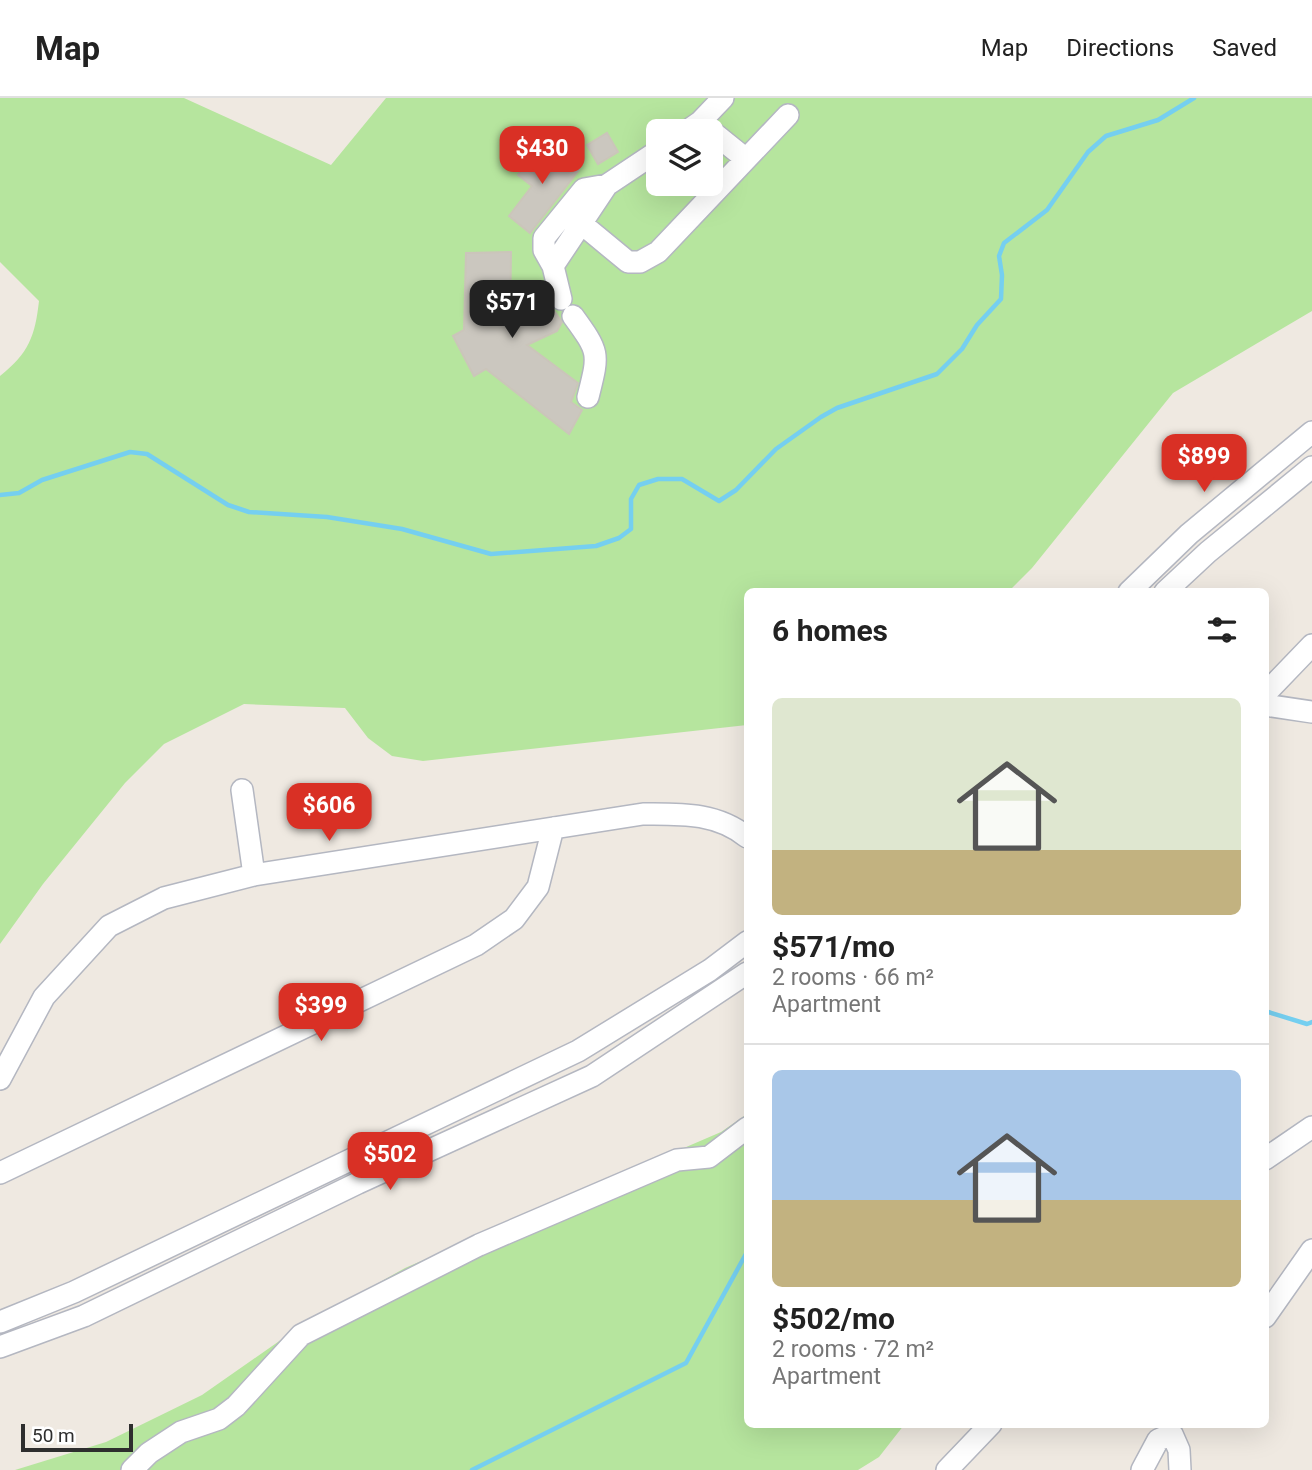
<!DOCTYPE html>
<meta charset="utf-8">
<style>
body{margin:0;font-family:Roboto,sans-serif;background:#f2f2f2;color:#222;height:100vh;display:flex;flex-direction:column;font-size:26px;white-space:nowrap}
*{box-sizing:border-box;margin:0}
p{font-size:23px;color:#767676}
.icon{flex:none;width:38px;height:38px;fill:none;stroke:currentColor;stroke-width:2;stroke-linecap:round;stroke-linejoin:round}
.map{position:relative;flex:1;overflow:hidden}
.drawer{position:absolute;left:744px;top:490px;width:525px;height:840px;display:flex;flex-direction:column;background:#fff;border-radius:10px;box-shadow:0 7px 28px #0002}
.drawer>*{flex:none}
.tools{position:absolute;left:646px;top:21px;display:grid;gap:14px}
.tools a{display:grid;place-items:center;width:77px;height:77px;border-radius:10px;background:#fff;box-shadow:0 7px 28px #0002;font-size:35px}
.scale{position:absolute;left:21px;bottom:18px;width:112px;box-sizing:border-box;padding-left:7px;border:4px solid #2e2e2e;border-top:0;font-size:19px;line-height:24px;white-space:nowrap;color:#2e2e2e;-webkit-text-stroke:5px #fff;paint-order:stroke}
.price{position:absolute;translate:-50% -60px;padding:0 16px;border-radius:14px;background:#d93025;color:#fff;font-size:23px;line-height:46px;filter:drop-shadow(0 2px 4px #0008)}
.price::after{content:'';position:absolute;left:50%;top:42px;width:21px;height:16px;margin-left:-10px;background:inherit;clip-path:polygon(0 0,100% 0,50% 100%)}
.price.current{background:#222;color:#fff}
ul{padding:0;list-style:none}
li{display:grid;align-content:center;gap:14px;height:371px;padding:0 28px}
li+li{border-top:2px solid #e0e0e0}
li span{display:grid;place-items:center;height:217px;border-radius:10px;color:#555}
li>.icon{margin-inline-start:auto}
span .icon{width:126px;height:126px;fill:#fffc;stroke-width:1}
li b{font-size:30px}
h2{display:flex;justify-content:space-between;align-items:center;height:84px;padding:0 28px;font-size:30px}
header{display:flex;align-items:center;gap:42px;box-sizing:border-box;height:98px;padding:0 35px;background:#fff;border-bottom:2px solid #e0e0e0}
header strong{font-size:33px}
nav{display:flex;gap:38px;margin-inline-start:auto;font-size:24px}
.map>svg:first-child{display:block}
.green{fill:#b6e59e;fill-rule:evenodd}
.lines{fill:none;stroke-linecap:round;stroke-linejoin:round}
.stream{stroke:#75cff0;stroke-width:4.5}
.building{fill:#cbc7bf;stroke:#cbc5ba;stroke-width:2}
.minor-casing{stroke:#b4b7c1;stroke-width:24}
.minor{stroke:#fff;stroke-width:21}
</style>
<header>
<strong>Map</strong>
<nav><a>Map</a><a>Directions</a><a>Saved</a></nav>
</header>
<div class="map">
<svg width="1312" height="1372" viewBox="0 0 1312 1372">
<rect width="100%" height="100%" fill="#efe9e1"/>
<path class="green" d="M0,0H184L331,67L386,0H1312V213L1173,295L1032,470L1009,493L747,494V627L423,663L392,658L368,640L345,610L244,606L164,646L125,685L43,786L0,846V278C29,255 35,238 39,203L0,164ZM658,33H710V86H658Z
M747,1016V1326L904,1327L879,1359L858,1372H15L106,1344L202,1297L295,1232L405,1170L721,1034Z"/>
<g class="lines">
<path class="stream" d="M0,397L19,395L42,382L130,354L147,356L228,407L249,414L327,419L402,431L491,456L596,448L619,440L631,431V401L639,387L658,381H682L719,403L736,392L776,351L821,319L837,310L937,276L962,251L977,227L1001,201L1002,177L999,158L1004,145L1047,112L1088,54L1106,38L1158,22L1194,0
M1265,913L1307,926L1312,924
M472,1372L686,1265L747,1154"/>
</g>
<path class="building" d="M607,35L618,54L598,66L587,47Z
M544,44L579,72L530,135L509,118L532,88L518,77Z
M511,154L510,226L550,207L562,224L557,233L527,247L578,285L571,304L582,312L569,336L486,271L474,278L453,238L464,232L466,155Z"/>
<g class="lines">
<defs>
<path id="minor" d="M700,24L746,61
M687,33L700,24L723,0
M582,126L628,164H640L658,154L788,17
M553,168L544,152V140L584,91L607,87
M561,201L553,168L607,87L658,53
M573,218C600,255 599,255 588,299
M1129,494L1189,436L1312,334
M1165,494L1208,454L1312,369
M1265,596L1312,547
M1265,607L1312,614
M242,692L254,777
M0,981L44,899L109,828L164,800L254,777L643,716C680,716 716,714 747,739
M1265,1061L1312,1029
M0,1075L476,847L514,821L538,789L553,730
M1265,1219L1312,1152
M0,1224L74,1194L578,953L710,872L747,844
M0,1249L84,1218L358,1085L592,978L747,875
M132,1372L149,1355L181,1334L219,1321L236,1308L301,1237L479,1147L677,1062L709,1059L747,1030
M947,1372L991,1326
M1142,1372L1158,1342L1172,1336L1179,1352L1180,1372"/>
</defs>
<use href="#minor" class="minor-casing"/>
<use href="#minor" class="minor"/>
</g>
</svg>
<div class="tools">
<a><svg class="icon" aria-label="layers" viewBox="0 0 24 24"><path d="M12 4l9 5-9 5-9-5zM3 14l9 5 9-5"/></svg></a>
</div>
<div class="scale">50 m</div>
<b class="price" style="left:542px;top:88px">$430</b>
<b class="price current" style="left:512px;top:242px">$571</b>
<b class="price" style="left:1204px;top:396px">$899</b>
<b class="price" style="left:329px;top:745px">$606</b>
<b class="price" style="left:321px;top:945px">$399</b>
<b class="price" style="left:390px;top:1094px">$502</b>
<section class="drawer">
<h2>6 homes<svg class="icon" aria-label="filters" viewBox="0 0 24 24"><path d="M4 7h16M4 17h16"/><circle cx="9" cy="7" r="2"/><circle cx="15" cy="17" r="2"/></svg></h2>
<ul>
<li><span style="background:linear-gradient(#dfe7d0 70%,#c2b280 0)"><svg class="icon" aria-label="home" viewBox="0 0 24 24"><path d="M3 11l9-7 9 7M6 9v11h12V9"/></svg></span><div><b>$571/mo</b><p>2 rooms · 66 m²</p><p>Apartment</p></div></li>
<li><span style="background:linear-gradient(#a9c7e8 60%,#c2b280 0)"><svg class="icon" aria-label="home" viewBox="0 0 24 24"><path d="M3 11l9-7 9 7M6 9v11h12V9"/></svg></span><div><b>$502/mo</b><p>2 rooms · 72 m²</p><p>Apartment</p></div></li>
</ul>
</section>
</div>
